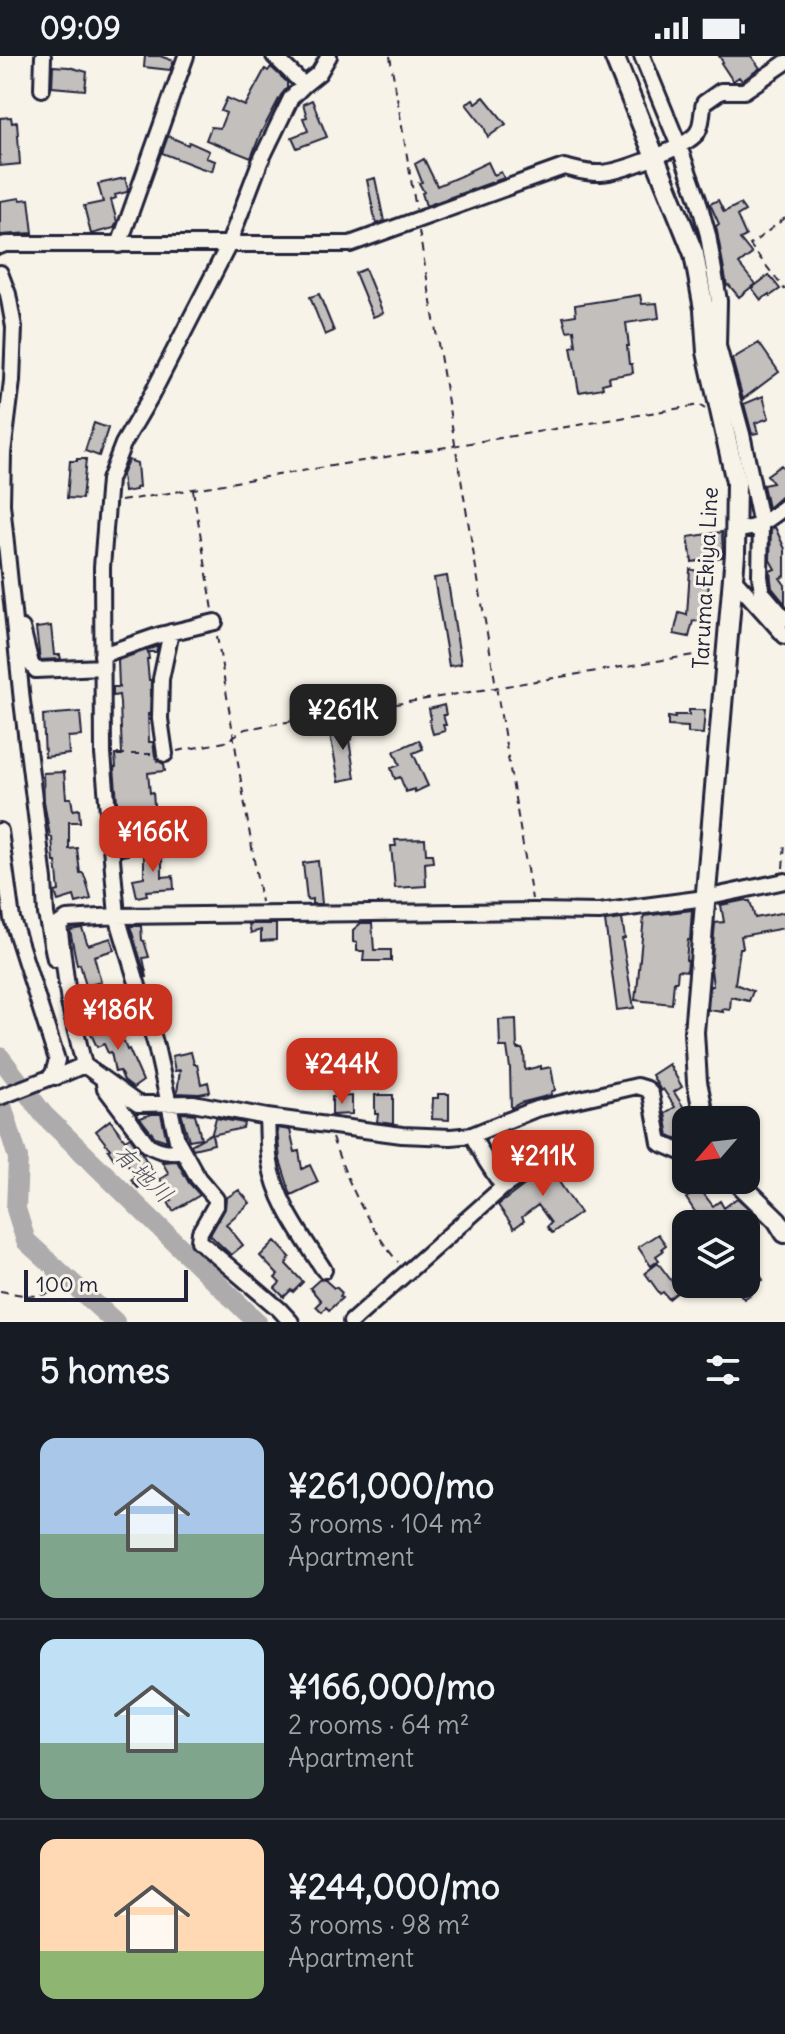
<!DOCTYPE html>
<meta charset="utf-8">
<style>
body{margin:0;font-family:Delius,"Klee One",sans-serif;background:#20242c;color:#f1f3f6;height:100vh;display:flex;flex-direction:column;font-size:30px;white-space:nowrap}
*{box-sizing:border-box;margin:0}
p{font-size:26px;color:#9ea1a6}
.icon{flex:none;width:44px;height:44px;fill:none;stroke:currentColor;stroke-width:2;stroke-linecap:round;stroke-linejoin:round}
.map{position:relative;height:1266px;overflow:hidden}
.drawer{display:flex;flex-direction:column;background:#171b24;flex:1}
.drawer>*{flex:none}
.needle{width:52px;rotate:242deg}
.fabs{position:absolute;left:672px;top:1050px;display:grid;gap:16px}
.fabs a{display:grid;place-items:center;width:88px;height:88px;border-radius:16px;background:#171b24;box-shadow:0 2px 6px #0004;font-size:40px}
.scale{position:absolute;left:24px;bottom:20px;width:164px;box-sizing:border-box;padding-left:8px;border:4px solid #22223b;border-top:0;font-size:22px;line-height:28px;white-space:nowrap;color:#22223b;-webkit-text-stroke:6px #f7f3e8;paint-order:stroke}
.price{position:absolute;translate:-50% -68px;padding:0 18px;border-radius:16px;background:#c8321e;color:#fff;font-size:26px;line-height:52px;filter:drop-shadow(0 2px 4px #0008)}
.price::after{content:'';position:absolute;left:50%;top:48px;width:24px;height:18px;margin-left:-12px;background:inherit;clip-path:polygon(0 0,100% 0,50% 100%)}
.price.current{background:#222;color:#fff}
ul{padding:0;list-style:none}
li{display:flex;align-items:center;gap:24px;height:200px;padding:0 40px}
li+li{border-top:2px solid #363941}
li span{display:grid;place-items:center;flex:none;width:224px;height:160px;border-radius:16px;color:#555}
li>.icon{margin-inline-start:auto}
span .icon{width:96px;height:96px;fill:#fffc;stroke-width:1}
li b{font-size:34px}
h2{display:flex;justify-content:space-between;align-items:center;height:96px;padding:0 40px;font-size:34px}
.status{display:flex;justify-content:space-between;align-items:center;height:56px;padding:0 40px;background:#171b24;direction:ltr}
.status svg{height:22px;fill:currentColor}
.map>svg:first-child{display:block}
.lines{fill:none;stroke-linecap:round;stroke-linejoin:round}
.stream{stroke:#76747f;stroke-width:3}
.river{stroke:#aeabad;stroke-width:20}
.building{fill:#c2bfbd;stroke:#22223b;stroke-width:2}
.minor-casing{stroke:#22223b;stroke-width:20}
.major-casing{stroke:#22223b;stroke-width:24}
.path{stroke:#22223b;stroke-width:2;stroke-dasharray:8 6;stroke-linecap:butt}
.minor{stroke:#f7f3e8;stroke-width:14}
.major{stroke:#f7f3e8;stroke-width:18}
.labels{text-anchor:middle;stroke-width:6;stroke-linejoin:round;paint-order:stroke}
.street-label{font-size:22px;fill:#22223b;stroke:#f7f3e8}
.water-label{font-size:24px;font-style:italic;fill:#535263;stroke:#f7f3e8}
</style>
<div class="status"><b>09:09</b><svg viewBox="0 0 49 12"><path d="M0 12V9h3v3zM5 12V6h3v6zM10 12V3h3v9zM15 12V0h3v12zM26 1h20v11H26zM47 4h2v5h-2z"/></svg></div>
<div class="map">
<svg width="785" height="1266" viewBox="0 0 785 1266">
<rect width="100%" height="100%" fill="#f7f3e8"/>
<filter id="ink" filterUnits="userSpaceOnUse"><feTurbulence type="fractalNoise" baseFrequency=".0125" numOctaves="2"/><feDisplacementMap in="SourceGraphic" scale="16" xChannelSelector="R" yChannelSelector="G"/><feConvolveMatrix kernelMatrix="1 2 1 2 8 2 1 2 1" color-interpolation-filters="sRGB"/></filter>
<g filter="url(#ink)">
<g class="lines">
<path class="stream" d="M733,371L737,387"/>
<path class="river" d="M0,1001L44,1059L257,1266
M0,1043L18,1102L16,1153L26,1185L115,1266"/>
</g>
<path class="building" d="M145,0H160L174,5L170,14L144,11Z
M719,0H751L760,12L742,25L739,21L733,25L721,7L723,6Z
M53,10L69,11L87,16L85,34L52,31Z
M271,11L287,26V32L281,39L260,79L251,102L206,84L211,71L220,72L226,57L221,55L227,42L245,50L265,13L268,15Z
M484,41L506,68L488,81L484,71L466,48L473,43L476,47Z
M312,44L327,81L297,92L292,81L308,75L303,62L307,61L303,48Z
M11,61L12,67L17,66L20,108L0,110V62Z
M168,80L188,89L189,86L209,95L206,102L215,105L212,115L201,112L162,97Z
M424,103L437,130L470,116L469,115L488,106L494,119L501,116L504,122L426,150L422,137L424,136L419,127L422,126L415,108Z
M125,122L128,133L127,136L115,139L116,142L111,144L117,166L114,172L91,178L84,150L103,146L98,128Z
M375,122L384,165L376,168L367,124Z
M20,142L21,144L29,143L33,177L0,179V145Z
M718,144L724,156L740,148L745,155L737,160L746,180L740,183L752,198L739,208L755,228L739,241L729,229L727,230L716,170L719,168L710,148Z
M365,213L383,257L373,261L355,217Z
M769,219L780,233L770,240L769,238L761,244L752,232Z
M319,238L334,275L325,279L310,241Z
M640,239L642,248L657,247L659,262L626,267L629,290H627L629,308H632L633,317L609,321L610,326L602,328L603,332L579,336L571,291L576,290L574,274L567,275L563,261L576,259L575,249Z
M759,287L779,316L743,343L732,303Z
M763,340L769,362L755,367L758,377L752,378L744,348Z
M94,367L108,372L99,400L85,395Z
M77,403H86L82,443L67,442L70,405H77Z
M128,404L137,407L139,431L136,432V434L124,436L122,419Z
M781,409L785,414V437L768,452L763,429L773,427L767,419Z
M775,471L785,493V520L780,522L785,529V548L772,532L770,515L775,513L770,504L771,473Z
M722,476L723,501L692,506L688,481Z
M690,513L705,518L702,525H709L707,553H709L708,566L693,565L689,581L674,578L679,557L687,559Z
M447,520L461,608L449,610L434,522Z
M51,570L54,599H60L61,603L40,604L36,572Z
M158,590L156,596H148L149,603H147L149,624H151L150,658H148L149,686H153L155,700L158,705L164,708L165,715L148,717L150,737L153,736L156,774L125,776L128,799L122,800L114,712L116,711L115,699H122L120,647L119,639L113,640V631H119L118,604Z
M444,649L446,659H443L446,669H443L445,675L433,678L429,664L431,663L429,653Z
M689,654H705L703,678L688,677V671L668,670V661L675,662V659H689Z
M80,656L82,680L68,681L69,698L45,701L43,659Z
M349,669L352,683L349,684L355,722L339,725L329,673Z
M419,684L423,693L413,697L428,730L415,736L414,733L406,736L400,721L395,723L391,712L400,709L394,695Z
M64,716L66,742H71L73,754L79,753L80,766H69V793L77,792L80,817H83L86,824L91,843L76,847L74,840L58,845L55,836L59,835L56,806H54L52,781H50L44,745L43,717Z
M425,783L426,798H432L433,806L425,807L426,830L395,832L391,790H396L395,784Z
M144,793H162V821L173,820L174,833L146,835L147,839L137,841L133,823L144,821Z
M318,805L322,848H312V843L307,844L303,807Z
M746,844L747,845H750L755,862L785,856V872L741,880L743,892H740L735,928L753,935L749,945L731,941L730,954L722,953L723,956L708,954L710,930H713L711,913L715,867L724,866L721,849Z
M692,854L690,884H688L686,904L688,905L687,915L678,914L677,925H674L672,948L635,944L636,935H637L644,860Z
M622,863L625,882L622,883L634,952L617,954L605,865Z
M361,867H372L374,894H391V905H363L364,895H357V887L353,886V874Z
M249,868H276V884L261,885V874L251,877Z
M130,870H141L142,884L144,885L149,901L143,902L147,921H146Z
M82,872L88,889L111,882L114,894L94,900L101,926L86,930L80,908L77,909L70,874Z
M516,963L517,993H522L524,997L525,1014L541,1010V1013L551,1011L555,1034L551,1036V1039L520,1047L511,1052L510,1012L507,991H500L499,964Z
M114,964L116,965L127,994L129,993L143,1025L133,1032L124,1025L120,1015L115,1016L111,996L108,997L104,988L97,991L91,978L98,975L97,972Z
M191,996L194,1008H197L201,1028L208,1026L210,1036L199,1038L177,1037L180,1014L175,1015L172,1000Z
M669,1008L682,1031L674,1036L686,1055L682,1057L686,1064V1082L681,1085L669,1080L665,1057L675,1051L663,1033L661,1035L652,1019Z
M438,1038H449V1064L432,1063L433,1042H438Z
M375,1039H393V1068L377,1066L378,1058H375Z
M352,1040V1058L332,1059V1041Z
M181,1057L195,1058L201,1082L189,1084Z
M152,1058H161L167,1085L155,1081L140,1062Z
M216,1062L244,1067L243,1072L212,1079L214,1088L193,1093L191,1089L212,1077Z
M110,1064L125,1084L130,1081L141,1096L157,1122L138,1132L131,1124L135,1121L122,1098L114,1103L108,1094L110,1093L96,1075Z
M277,1072L290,1074L295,1096L299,1095L302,1113L310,1109L318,1126L291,1139L280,1104Z
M572,1093L578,1103L555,1120L580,1157L552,1177L547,1171L551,1167L538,1149L522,1161L524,1165L514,1172L498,1149L534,1122L545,1119L549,1111Z
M177,1105L189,1127L200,1139L173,1155L168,1146L172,1144L160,1123L169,1118L162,1106Z
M705,1124H720L703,1137L713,1150L720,1145L724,1152L737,1142L748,1152L733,1168H703L686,1142L692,1138L690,1135Z
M239,1134L250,1147L226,1168L243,1189L231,1199L210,1179L225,1153L226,1142Z
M658,1178L666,1189L662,1192L663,1195L656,1200L659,1204L651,1210L638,1191Z
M275,1185L290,1201L286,1208L303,1226L293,1236L291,1234L284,1241L275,1232L280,1227L275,1222L278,1219L260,1200Z
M746,1196L763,1224L748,1233L751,1238L744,1243L737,1234L745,1229L746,1231Z
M658,1207L679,1235L669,1243L663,1236L660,1238L645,1217Z
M320,1223L325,1224L334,1232L336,1231L342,1237L340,1240L342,1242L329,1254L326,1251L322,1256L316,1250L321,1245L310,1232Z"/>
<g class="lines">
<defs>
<path id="minor" d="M274,0L304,29
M642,0L679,90L698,143L708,179L719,245L718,290L742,378L761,469L760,520L762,536L785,563
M42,33L43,0
M119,189L186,0
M0,190L5,188H350L564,111C577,114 588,118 601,117C621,116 685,92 697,77C703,68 701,57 704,47L721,35H744L785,7
M0,217L8,238L14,271L12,325L3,397L2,448L22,645L44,824L46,858L55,903
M735,474C757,474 769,463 785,451
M732,521L785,580
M22,572L31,608L36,614L102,611
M102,599L160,579L215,566
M165,698L160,663L161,623L171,576
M0,775L12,863L57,1004L53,1018L49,1022L0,1041
M52,1020L56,1021L84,1009
M104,1028L105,1032L148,1089C161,1096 169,1097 182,1094
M267,1061C268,1076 267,1092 270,1106C276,1146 303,1181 324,1214
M472,1079L486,1105L503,1131
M686,1098L660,1087L651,1038L647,1033L637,1030L536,1053L472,1079L451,1081L402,1079L267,1061L193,1047L138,1048L84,1009L69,947L59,868L67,863L117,860L534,855L599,856L705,842L785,825
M291,1266L279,1253L199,1185L200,1176L216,1148V1143L198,1122L177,1084L156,990L117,860L103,698L102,511L109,424L123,388L151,340L228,190L260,106L291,42L304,29L319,17L329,0
M351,1266L503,1131L530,1113L539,1111"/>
<path id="major" d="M614,0L694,198L704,253L707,296L736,426L735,498L694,976L697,1026L705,1064
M736,1124L777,1164L785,1177"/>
</defs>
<use href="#minor" class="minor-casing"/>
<use href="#major" class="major-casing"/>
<path class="path" d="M390,0L416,153
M785,162L750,189L785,234
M419,175L532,843
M193,434L213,554
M121,445L699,349L705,353
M217,580L261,846
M177,695L225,686L245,673L712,596
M117,698H151
M783,812L785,786
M332,1082C348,1126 367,1169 398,1206
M0,1235C19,1238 36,1244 54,1235"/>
<use href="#minor" class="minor"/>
<use href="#major" class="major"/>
</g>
</g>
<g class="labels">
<g class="street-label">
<text transform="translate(705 522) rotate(-87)" y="8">Taruma Ekiya Line</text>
</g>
<g class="water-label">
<text transform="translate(143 1118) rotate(44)" y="8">有地川</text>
</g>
</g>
</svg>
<div class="fabs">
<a><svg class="needle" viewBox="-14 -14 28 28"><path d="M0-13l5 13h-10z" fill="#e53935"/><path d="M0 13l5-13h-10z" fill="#9ea1a6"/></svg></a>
<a><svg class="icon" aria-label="layers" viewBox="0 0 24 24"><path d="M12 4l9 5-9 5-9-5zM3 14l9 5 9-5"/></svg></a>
</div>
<div class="scale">100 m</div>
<b class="price current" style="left:343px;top:696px">¥261K</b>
<b class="price" style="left:153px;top:818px">¥166K</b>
<b class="price" style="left:118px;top:996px">¥186K</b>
<b class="price" style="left:342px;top:1050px">¥244K</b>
<b class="price" style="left:543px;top:1142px">¥211K</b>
</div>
<section class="drawer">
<h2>5 homes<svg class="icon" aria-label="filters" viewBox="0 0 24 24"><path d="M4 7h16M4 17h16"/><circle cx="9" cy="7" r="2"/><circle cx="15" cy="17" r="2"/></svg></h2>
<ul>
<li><span style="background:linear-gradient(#a9c7e8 60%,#7fa58c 0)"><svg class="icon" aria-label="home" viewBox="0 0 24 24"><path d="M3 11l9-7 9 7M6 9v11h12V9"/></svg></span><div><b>¥261,000/mo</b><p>3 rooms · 104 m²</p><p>Apartment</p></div></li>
<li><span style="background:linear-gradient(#bfe0f5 65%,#7fa58c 0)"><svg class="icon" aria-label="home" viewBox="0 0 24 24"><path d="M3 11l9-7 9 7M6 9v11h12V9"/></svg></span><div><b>¥166,000/mo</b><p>2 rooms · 64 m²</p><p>Apartment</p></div></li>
<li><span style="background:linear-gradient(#ffd9b3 70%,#8fb573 0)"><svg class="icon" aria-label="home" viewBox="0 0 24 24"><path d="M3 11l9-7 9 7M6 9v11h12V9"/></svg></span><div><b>¥244,000/mo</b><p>3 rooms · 98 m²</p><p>Apartment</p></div></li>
</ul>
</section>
